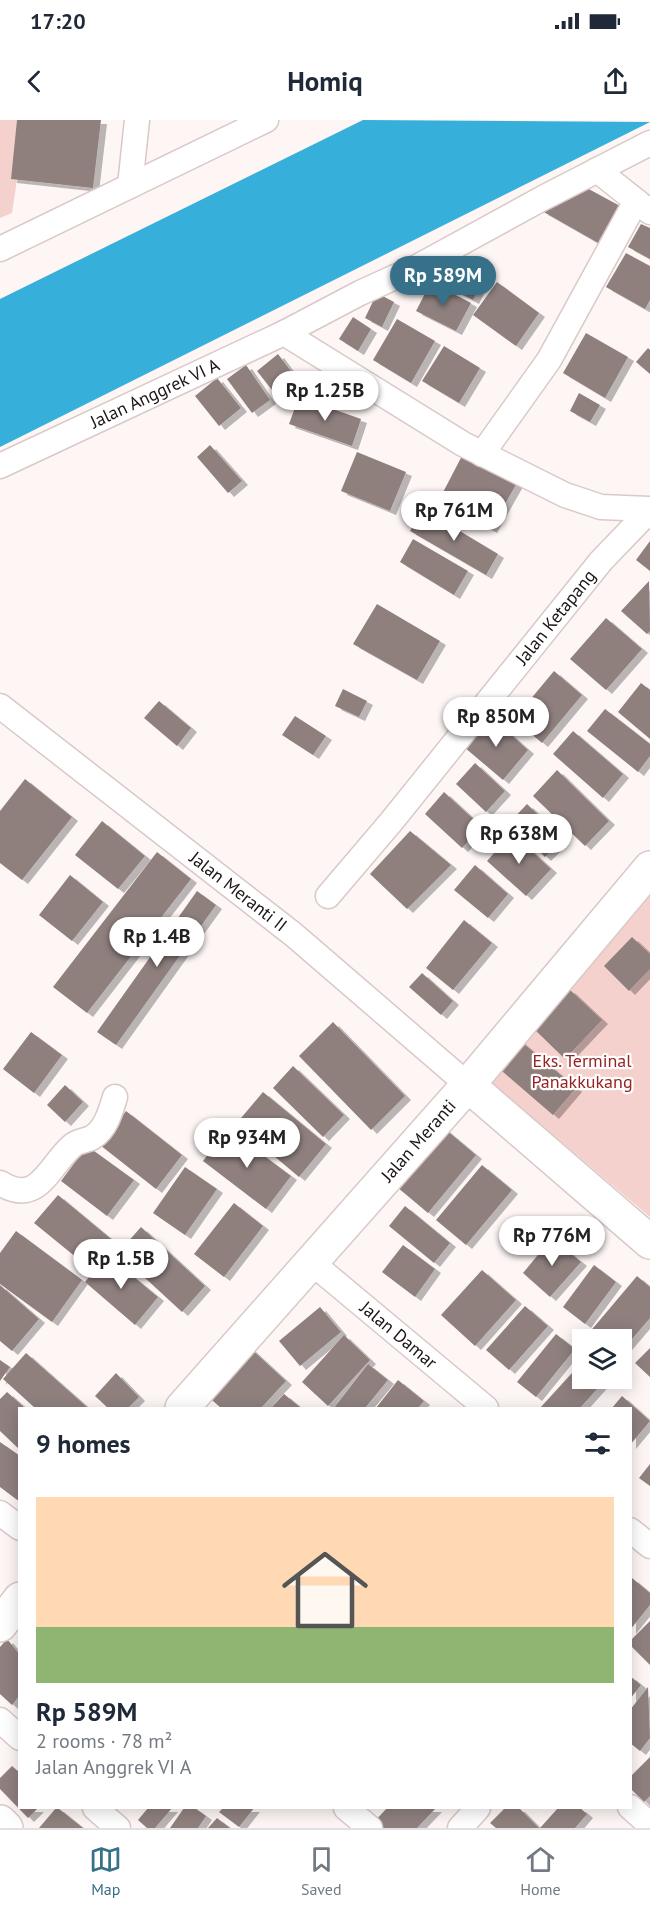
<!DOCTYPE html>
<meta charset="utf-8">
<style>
body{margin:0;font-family:"PT Sans",sans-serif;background:#f2f2f3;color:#1f2937;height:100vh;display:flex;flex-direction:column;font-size:22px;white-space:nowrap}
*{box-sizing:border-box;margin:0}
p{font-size:20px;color:#747a83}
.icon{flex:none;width:33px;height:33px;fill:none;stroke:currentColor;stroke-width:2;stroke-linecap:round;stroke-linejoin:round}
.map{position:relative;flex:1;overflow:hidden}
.panel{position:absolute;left:18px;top:1287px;width:614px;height:402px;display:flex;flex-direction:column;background:#fff;border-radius:0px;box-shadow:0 3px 15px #0003}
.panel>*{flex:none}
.controls{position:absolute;left:572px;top:1209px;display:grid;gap:12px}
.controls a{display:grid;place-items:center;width:60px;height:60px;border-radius:0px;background:#fff;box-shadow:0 3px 15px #0003;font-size:30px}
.price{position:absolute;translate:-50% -51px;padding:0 14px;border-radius:21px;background:#fff;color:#222;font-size:20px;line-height:39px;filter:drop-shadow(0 2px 3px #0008)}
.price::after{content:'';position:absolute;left:50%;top:36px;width:18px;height:14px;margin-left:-9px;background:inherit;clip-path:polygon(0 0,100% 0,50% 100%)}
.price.on{background:#367189;color:#fff}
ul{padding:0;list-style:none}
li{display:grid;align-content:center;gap:12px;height:318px;padding:0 18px}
li span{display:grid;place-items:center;height:186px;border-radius:0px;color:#555}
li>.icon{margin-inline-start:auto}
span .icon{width:108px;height:108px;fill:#fffc;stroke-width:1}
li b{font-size:26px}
h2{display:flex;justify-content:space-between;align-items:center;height:72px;padding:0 18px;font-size:26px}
.status{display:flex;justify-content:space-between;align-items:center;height:42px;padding:0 30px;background:#fff;direction:ltr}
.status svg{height:16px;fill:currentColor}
header{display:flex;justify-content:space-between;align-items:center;height:78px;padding:0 18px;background:#fff;font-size:27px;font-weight:600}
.menu{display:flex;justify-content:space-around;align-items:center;height:84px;border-top:2px solid #e0e1e3;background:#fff;font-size:16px;color:#747a83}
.menu a{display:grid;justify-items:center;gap:3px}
.menu .on{color:#367189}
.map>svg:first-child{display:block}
.green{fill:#f5d1cd}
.water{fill:#36afdb}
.building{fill:#8f807e;filter:url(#shadow)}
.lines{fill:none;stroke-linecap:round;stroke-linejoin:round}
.street-casing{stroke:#d9c9c7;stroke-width:27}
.secondary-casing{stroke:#d9c9c7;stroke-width:36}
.street{stroke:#fff;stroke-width:24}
.secondary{stroke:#fff;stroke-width:33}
.labels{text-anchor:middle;stroke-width:4.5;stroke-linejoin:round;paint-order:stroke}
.street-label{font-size:18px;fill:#1b1615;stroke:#fff}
.park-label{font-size:18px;fill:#962323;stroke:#fff}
</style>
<div class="status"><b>17:20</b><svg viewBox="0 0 49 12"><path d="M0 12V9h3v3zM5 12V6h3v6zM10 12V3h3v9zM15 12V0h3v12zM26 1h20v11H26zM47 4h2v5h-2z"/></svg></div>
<header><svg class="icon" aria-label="back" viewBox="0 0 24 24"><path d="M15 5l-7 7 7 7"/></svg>Homiq<svg class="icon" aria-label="share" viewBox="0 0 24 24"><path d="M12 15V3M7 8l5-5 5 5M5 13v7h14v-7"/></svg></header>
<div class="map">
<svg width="650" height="1708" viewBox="0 0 650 1708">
<defs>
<filter id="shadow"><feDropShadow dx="6" dy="4" stdDeviation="0" flood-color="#0004"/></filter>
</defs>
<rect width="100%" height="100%" fill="#fdf6f5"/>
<path class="green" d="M0,0H26L12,93L0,98Z
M650,765V1097L486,958Z"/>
<path class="water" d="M363,0L650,2L0,327V179Z"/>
<path class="building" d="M17,0H101L93,68L11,59Z
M585,67L620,86L600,124L542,91Z
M641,104L650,108V139L628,127Z
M626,133L650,146V180L645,189L606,167Z
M445,135L485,156L473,180L433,159Z
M431,162L471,183L456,211L416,191Z
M497,162L539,193L516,226L473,195Z
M377,173L394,182L382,207L365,198Z
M353,197L371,209L358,231L339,219Z
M397,199L435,221L411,263L373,240Z
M586,213L628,237L605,278L563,253Z
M444,226L480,248L459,283L422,261Z
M648,228L650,230V254L636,242Z
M278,234L299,262L279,279L257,251Z
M246,245L270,280L252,293L227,259Z
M217,258L241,288L219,306L195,276Z
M579,273L600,285L590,302L570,291Z
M299,277L361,299L352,326L289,304Z
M210,325L242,361L228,373L197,337Z
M357,332L406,352L390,391L341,371Z
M464,332L518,361L491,409L439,380Z
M423,389L498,434L486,455L410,411Z
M413,419L468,451L454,475L400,442Z
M650,421V451L636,440Z
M649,461L650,511L647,514L621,491Z
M377,484L440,521L417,560L353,524Z
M606,498L642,529L606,570L570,539Z
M554,551L582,575L542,623L514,599Z
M641,563L650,570V619L618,592Z
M343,569L367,581L359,597L335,586Z
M159,581L191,608L177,626L144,598Z
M605,589L650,624V636L638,652L587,611Z
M295,596L326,616L313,635L282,615Z
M490,596L528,630L503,660L464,627Z
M573,611L623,654L603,678L553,634Z
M475,643L505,671L486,692L456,664Z
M557,650L609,701L585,726L533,676Z
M25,659L72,697L22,760L0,743V691Z
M444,672L482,707L462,728L425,694Z
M527,684L563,719L545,737L510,702Z
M102,701L145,736L118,769L75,735Z
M410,711L451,745L407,789L370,754Z
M512,713L551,749L526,776L487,741Z
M157,732L191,759L87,893L53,867Z
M475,745L508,774L488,798L454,770Z
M70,755L103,782L72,821L39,795Z
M197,771L216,785L116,925L97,912Z
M464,800L492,823L453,870L426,848Z
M632,817L650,834V849L629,871L604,846Z
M422,853L453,881L441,895L409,867Z
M569,869L602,900L565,939L533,908Z
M333,902L405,976L371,1010L299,936Z
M31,912L62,935L34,973L3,949Z
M518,919L576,968L553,995L496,946Z
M293,946L344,995L323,1017L273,968Z
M65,965L83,982L65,1002L47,985Z
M263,972L326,1024L299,1057L236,1004Z
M126,991L182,1035L156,1069L100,1025Z
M439,1004L476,1035L428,1093L391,1062Z
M228,1009L291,1056L266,1089L203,1041Z
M87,1026L134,1060L107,1096L61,1061Z
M482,1045L512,1070L466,1125L436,1100Z
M185,1047L217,1069L185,1115L153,1093Z
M58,1075L111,1119L88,1147L34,1103Z
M234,1083L263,1106L224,1157L194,1134Z
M405,1086L450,1123L434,1143L389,1106Z
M141,1107L205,1166L182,1192L118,1133Z
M16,1111L82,1160L52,1202L0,1164V1133Z
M552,1118L581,1142L550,1177L523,1153Z
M403,1125L435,1149L415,1177L382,1152Z
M107,1135L158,1177L135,1205L85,1162Z
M594,1145L616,1162L585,1204L563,1187Z
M482,1150L516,1180L475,1226L441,1195Z
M637,1156L650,1167V1198L621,1232V1220H583Z
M0,1165L39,1199L12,1231L0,1221Z
M525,1186L548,1206L509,1250L486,1230Z
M320,1187L341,1212L300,1246L279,1221Z
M556,1214L575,1229L536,1277L517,1262Z
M344,1215L370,1240L328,1286L302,1262Z
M248,1226L286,1261L261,1288H221L205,1274Z
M650,1228V1257L635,1243Z
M26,1233L88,1288H35L3,1259Z
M0,1240L10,1247L0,1261Z
M582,1242V1258H607L580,1288H540Z
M368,1244L388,1260L365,1288H334Z
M116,1253L139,1277L128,1288H108L95,1276Z
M398,1260L424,1281L418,1288H376Z
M7,1272L25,1288H20V1330L0,1311V1279Z
M284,1274L301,1288H271Z
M622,1276L650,1301L630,1325V1288H612Z
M0,1322L20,1336V1382L0,1367Z
M650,1344V1366L639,1358Z
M632,1458L650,1473V1485L630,1510V1461Z
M650,1501V1545L630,1525V1521Z
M7,1519L20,1535V1575L12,1585L0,1574V1527Z
M630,1556L641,1565L630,1579Z
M648,1567L650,1618L640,1631L630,1623V1590Z
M650,1637V1676L644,1682L630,1668V1657Z
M12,1646L20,1653V1688H38L28,1698L0,1669V1658Z
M56,1688H58L83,1708H39Z
M148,1688H172L155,1708H147L138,1700Z
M184,1688H195L206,1696L198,1708H170Z
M223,1688H254L239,1707L219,1692Z
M387,1688H436L417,1708H378L373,1703Z
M505,1688H519L539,1708H496L490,1703Z
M558,1688H580L587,1694L575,1708H540Z
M217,1698L230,1708H208Z"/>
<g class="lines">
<defs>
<g id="street">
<path d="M597,50L650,92"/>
<path d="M130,66L137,0"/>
<path d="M0,129L266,0"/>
<path d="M284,213L463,324L565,375L601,387L650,389"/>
<path d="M482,334L549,240L636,81"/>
<path id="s1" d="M0,346L284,213L360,173L417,147L543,78L650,23"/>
<path id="s2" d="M0,586L294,815L468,965"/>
<path id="s3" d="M328,776L391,702L601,441L650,390"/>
<path d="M0,1063C38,1087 48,1047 72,1026C78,1020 87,1021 93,1017C106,1009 111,990 115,977"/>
<path id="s4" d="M311,1142L486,1288"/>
<path d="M0,1393L20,1408"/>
<path d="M630,1410L650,1426"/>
<path d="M0,1600L20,1618"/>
<path d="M630,1687L650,1705"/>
<path d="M95,1688L118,1708"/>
<path d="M346,1688L370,1708"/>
<path d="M460,1708L478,1688"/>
</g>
<g id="secondary">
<path d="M468,965L650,1122"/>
<path id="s5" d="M182,1288L468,965L650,748"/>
<path d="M0,1505L20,1479"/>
<path d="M0,1702L6,1708"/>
</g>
</defs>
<use href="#street" class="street-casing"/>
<use href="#secondary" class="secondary-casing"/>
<use href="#street" class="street"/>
<use href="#secondary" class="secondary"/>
</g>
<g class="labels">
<g class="street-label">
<text dy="6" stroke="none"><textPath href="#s1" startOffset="171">Jalan Anggrek VI A</textPath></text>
<text dy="6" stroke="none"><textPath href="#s3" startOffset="360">Jalan Ketapang</textPath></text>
<text dy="6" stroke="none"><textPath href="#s2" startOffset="302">Jalan Meranti II</textPath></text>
<text dy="6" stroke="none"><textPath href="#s5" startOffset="357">Jalan Meranti</textPath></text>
<text dy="6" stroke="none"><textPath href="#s4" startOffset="114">Jalan Damar</textPath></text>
</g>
<g class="park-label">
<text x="582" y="947">Eks. Terminal<tspan x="582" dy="21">Panakkukang</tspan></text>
</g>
</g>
</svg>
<div class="controls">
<a><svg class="icon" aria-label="layers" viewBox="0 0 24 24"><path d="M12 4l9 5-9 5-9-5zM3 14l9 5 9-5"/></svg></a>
</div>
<b class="price on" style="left:443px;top:187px">Rp 589M</b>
<b class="price" style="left:325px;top:302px">Rp 1.25B</b>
<b class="price" style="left:454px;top:422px">Rp 761M</b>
<b class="price" style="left:496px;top:628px">Rp 850M</b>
<b class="price" style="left:519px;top:745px">Rp 638M</b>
<b class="price" style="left:157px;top:848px">Rp 1.4B</b>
<b class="price" style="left:247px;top:1049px">Rp 934M</b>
<b class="price" style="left:552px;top:1147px">Rp 776M</b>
<b class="price" style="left:121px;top:1170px">Rp 1.5B</b>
<section class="panel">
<h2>9 homes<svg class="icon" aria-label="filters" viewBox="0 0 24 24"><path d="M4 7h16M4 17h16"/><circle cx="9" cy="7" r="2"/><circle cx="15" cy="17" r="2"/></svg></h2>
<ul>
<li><span style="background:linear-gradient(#ffd9b3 70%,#8fb573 0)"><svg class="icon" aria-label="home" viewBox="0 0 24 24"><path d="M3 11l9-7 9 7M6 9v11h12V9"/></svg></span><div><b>Rp 589M</b><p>2 rooms · 78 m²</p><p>Jalan Anggrek VI A</p></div></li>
</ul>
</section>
</div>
<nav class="menu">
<a class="on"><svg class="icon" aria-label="map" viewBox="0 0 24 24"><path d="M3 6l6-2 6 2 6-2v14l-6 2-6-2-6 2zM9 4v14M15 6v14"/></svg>Map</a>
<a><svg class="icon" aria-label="saved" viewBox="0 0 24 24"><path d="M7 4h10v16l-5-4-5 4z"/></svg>Saved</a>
<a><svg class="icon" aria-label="home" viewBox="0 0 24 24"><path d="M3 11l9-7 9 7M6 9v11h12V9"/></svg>Home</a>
</nav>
